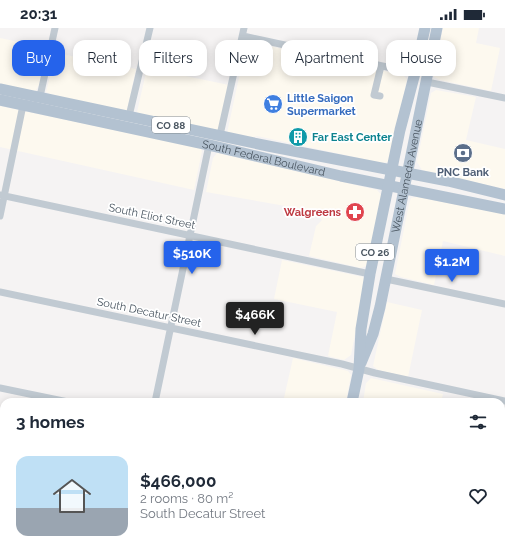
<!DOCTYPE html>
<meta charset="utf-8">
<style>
body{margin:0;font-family:Raleway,sans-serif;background:#f6f6f7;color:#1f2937;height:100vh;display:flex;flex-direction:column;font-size:15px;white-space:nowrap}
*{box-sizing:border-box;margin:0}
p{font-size:13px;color:#747a83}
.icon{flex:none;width:22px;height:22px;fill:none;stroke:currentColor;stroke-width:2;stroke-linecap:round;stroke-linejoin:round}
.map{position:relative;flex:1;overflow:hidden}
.side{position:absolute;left:0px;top:370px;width:505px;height:156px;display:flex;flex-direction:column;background:#fff;border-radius:12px 12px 0 0;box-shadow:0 2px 10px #0003}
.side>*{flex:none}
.guide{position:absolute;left:12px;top:12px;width:481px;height:36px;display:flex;gap:8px}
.price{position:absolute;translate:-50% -34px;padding:0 9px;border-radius:4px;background:#2563eb;color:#fff;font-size:13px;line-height:26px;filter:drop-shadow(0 1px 2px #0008)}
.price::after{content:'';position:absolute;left:50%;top:24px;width:12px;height:9px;margin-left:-6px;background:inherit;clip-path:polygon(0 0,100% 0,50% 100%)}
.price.current{background:#222;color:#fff}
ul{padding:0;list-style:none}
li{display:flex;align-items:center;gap:12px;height:100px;padding:0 16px}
li span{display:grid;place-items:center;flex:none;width:112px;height:80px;border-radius:12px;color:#555}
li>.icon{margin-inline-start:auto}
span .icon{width:48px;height:48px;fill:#fffc;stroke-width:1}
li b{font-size:17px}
h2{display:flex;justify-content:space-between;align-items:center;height:48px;padding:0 16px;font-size:17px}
.tag{padding:0 14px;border-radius:12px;background:#fff;box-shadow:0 2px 10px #0003;font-size:14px;line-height:36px}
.tag.current{background:#2563eb;color:#fff}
.status{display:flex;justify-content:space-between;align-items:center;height:28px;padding:0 20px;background:#fff;direction:ltr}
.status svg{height:11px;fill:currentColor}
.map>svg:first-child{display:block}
.commercial{fill:#fdf9ef}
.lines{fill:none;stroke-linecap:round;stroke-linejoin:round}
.street{stroke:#c1cad2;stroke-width:7}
.primary{stroke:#b3c2d1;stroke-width:11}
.labels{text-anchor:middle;stroke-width:3.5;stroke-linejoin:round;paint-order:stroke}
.shield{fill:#fff;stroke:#808990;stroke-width:1}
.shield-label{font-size:10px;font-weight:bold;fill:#4a5661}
.shop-label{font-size:11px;font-weight:bold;fill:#366cbe;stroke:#fff;text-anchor:start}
.culture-label{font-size:11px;font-weight:bold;fill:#0d838f;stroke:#fff;text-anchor:start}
.street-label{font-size:11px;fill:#4a5661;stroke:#fff}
.service-label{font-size:11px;font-weight:bold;fill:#4e5e75;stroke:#fff}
.health-label{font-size:11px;font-weight:bold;fill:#be3a42;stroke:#fff;text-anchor:end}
</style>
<div class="status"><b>20:31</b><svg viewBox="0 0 49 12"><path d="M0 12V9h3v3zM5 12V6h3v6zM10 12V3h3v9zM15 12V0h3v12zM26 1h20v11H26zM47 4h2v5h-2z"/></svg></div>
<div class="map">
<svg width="505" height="526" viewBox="0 0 505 526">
<rect width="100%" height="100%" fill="#f5f3f3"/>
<path class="commercial" d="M443,0H479L476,15L500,20L491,63L440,52L434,49V43Z
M0,10L47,20L39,57L36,62L33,64L0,58Z
M250,14L403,47L407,51L391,129L388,134L382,135L257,108L251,110L227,105L246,17Z
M56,25L136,41L127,82L122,85L50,66L46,64Z
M147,40L229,57L219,101L215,103L140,86L137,84Z
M436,62L476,69L466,112L505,121V161L422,142L417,134L431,65Z
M0,78L200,120L202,123L194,162L0,119Z
M217,125L377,162L382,168L369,233L366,238L361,240L309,228L316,198L322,192L314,183L206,164L213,130Z
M417,169L505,186V228L443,213L434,257L401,249L395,246L409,176L411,170Z
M282,232L363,249L365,253L351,327L344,332L328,328L337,284L274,271Z
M387,274L422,282L408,349L378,342L373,338Z
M293,330L348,343L351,347L346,374H301L284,370Z
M371,350L443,366L441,374H363L366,355Z
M331,522H371L370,526H332Z"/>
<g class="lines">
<path class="street" d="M243,8L415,45
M427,54L505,70
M380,68L374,67L381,38
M36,71L41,64L55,0
M129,88L150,0
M220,107L244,0
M0,167L370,246
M0,188L22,82L27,76
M386,251L505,276
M0,264L342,336L375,345L505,373
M0,360L68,374
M155,374L209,117
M0,456L4,457
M501,470L505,471
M309,522L321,526
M124,526L125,522"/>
<g class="primary">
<path d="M0,61L268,118L448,153L505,167"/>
<path id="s1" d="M0,72L209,117L341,148L505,181"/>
<path id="s2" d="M361,335L373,306L380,279L437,0"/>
<path d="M352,374L359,341L361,301L370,246L400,102L415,45L425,0"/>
<path d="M320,526L321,522"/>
</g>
</g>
<defs>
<symbol id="supermarket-disc" viewBox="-11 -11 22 22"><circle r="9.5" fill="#3f7fe0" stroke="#fff"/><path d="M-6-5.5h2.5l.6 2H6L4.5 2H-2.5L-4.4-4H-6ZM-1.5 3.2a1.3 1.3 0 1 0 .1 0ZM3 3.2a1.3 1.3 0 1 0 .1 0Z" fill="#fff"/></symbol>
<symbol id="building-disc" viewBox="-11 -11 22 22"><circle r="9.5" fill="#0f9aa8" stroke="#fff"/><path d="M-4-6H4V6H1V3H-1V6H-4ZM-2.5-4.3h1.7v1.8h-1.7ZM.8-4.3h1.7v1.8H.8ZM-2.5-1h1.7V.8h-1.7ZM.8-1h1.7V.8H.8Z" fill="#fff"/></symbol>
<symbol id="bank-disc" viewBox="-11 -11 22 22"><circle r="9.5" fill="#5c6f8a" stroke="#fff"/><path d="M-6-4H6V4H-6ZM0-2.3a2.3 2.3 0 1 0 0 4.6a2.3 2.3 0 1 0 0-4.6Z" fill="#fff"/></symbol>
<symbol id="pharmacy-disc" viewBox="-11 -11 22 22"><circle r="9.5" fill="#e0444e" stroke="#fff"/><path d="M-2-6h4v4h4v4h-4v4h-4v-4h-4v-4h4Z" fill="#fff"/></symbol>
</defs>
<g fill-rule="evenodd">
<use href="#supermarket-disc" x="262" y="65" width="22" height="22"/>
<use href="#building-disc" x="287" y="98" width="22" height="22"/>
<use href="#bank-disc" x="452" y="114" width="22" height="22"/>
<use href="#pharmacy-disc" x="344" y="173" width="22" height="22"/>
</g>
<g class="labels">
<g class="shield">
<rect x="152" y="89" width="38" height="16" rx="3"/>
<rect x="356" y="216" width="38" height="16" rx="3"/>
</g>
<g class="shield-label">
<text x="171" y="101">CO 88</text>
<text x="375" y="228">CO 26</text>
</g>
<g class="shop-label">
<text x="287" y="74">Little Saigon<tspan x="287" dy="13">Supermarket</tspan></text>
</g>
<g class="culture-label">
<text x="312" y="113">Far East Center</text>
</g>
<g class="street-label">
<text dy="4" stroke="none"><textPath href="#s1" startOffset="270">South Federal Boulevard</textPath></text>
<text dy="4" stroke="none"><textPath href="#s2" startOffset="193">West Alameda Avenue</textPath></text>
<text transform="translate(152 188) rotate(12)" y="4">South Eliot Street</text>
<text transform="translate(149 284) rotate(12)" y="4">South Decatur Street</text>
</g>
<g class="service-label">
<text x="463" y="148">PNC Bank</text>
</g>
<g class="health-label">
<text x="341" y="188">Walgreens</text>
</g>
</g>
</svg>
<b class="price" style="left:192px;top:247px">$510K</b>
<b class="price" style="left:452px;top:255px">$1.2M</b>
<b class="price current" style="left:255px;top:308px">$466K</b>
<div class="guide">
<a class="tag current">Buy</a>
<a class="tag">Rent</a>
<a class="tag">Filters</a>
<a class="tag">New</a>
<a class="tag">Apartment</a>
<a class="tag">House</a>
</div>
<section class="side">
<h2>3 homes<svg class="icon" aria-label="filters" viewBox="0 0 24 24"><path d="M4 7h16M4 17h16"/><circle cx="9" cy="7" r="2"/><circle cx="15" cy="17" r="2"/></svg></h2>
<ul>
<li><span style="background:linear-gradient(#bfe0f5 65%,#9aa5b1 0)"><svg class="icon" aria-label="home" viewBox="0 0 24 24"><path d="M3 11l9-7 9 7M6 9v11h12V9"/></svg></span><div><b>$466,000</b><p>2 rooms · 80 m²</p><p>South Decatur Street</p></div><svg class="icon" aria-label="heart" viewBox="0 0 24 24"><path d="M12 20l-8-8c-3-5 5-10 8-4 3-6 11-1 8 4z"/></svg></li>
</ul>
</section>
</div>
